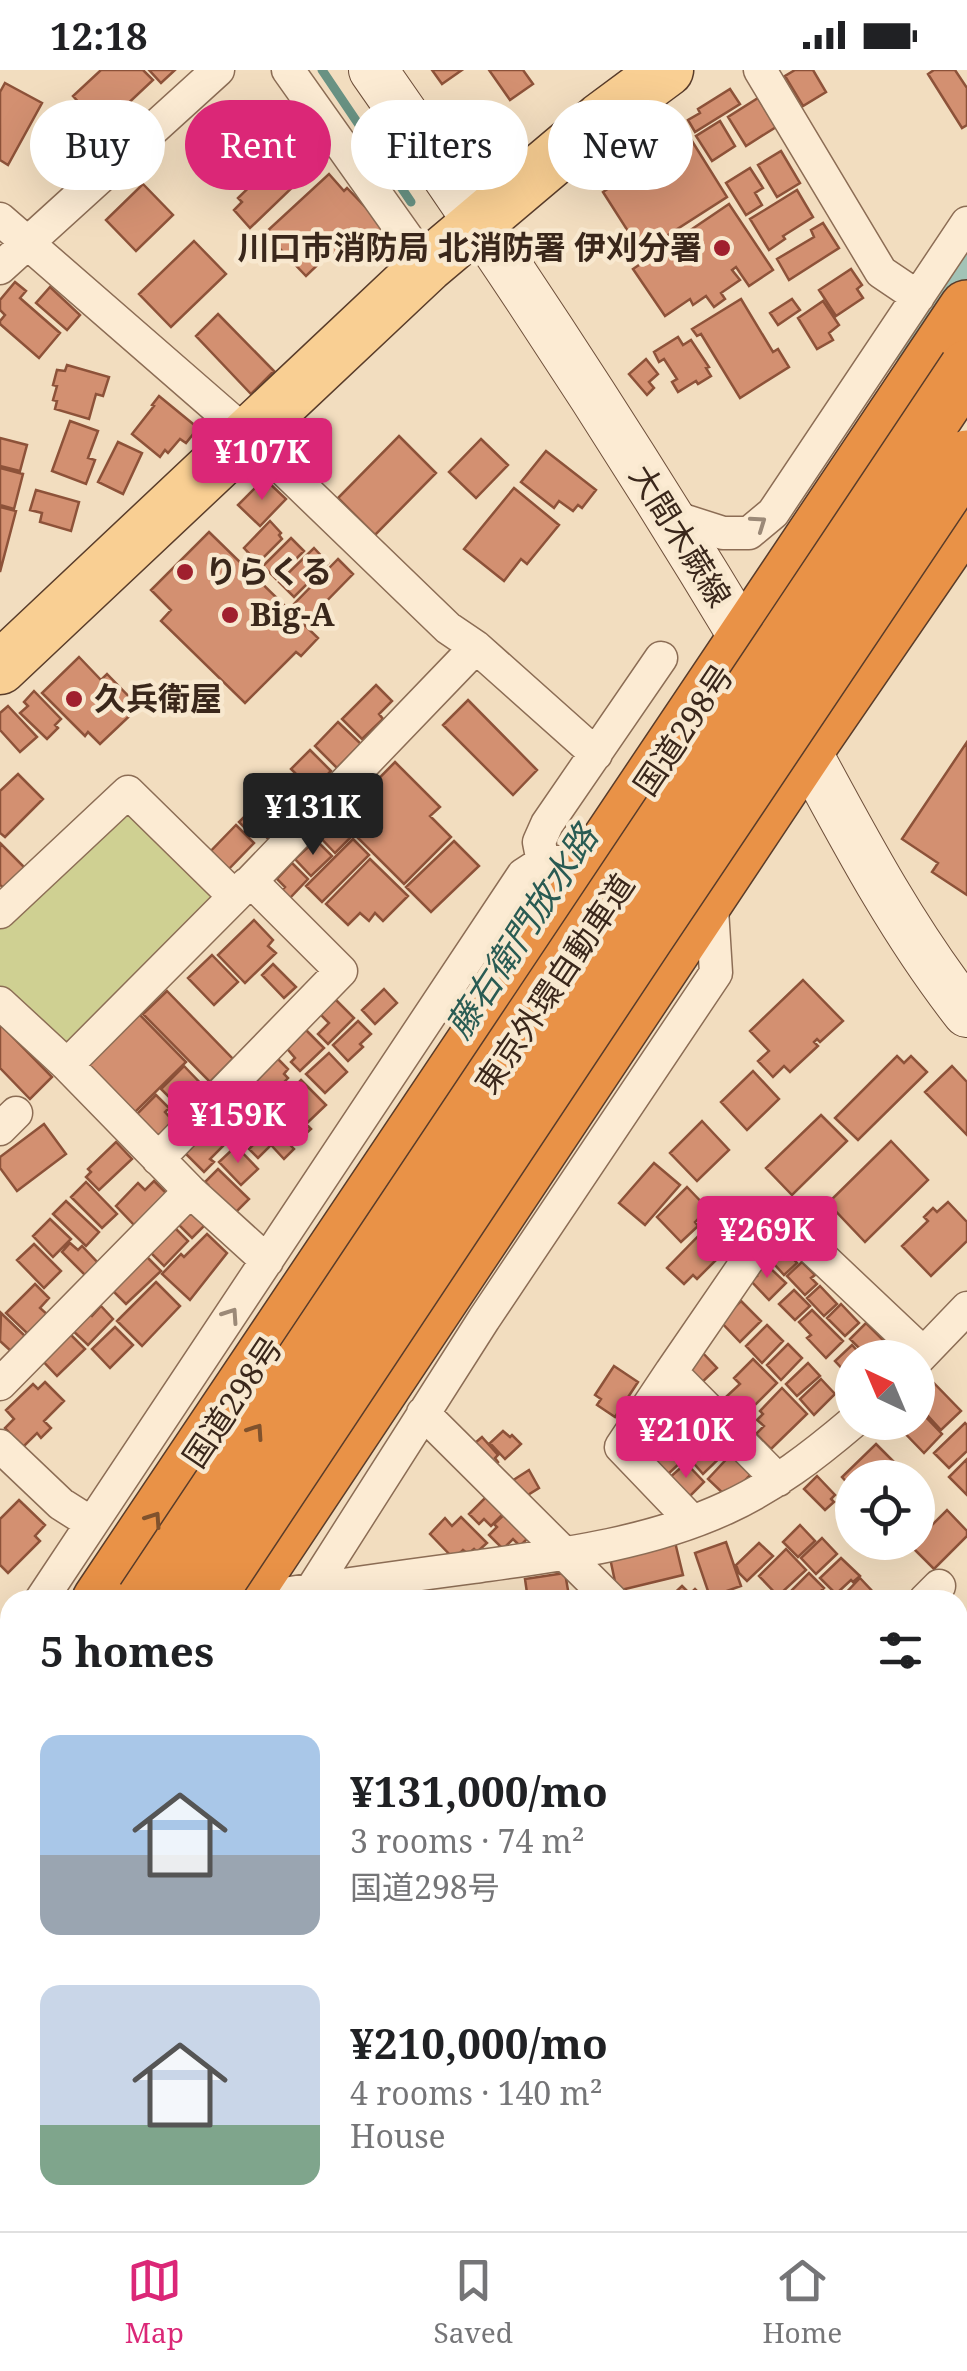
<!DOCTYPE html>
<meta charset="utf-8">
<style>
body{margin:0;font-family:"Noto Serif","Noto Sans JP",serif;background:#f2f2f2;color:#202124;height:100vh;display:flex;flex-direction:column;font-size:38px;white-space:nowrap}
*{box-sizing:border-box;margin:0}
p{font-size:32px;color:#757577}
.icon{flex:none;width:55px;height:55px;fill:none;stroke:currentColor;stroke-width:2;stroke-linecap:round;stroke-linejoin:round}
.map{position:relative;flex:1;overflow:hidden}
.panel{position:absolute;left:0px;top:1520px;width:968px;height:642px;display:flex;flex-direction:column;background:#fff;border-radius:30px 30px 0 0;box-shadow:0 10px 40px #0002}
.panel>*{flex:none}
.guide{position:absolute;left:30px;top:30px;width:908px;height:90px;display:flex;gap:20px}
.needle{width:65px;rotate:316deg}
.controls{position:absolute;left:835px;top:1270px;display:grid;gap:20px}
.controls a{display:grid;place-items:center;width:100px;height:100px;border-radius:50%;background:#fff;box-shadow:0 10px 40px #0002;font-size:50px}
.price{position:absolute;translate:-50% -85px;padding:0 22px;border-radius:10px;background:#db2777;color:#fff;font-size:32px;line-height:65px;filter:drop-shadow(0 2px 5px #0008)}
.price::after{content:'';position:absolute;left:50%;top:60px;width:30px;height:22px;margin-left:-15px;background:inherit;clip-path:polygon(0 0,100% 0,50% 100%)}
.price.on{background:#222;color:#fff}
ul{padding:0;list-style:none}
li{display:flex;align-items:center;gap:30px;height:250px;padding:0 40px}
li span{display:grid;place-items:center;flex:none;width:280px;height:200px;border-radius:20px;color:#555}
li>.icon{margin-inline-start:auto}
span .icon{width:120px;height:120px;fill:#fffc;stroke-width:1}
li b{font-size:42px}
h2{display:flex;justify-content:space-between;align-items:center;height:120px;padding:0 40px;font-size:42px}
.pill{padding:0 35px;border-radius:45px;background:#fff;box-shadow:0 10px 40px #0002;font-size:35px;line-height:90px}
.pill.on{background:#db2777;color:#fff}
.status{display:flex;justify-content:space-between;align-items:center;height:70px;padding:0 50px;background:#fff;direction:ltr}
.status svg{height:28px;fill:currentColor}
.dock{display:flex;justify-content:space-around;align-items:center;height:140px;border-top:2px solid #e0e0e0;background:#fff;font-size:28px;color:#757577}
.dock a{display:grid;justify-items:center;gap:5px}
.dock .on{color:#db2777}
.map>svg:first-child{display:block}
.green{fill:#cfd092}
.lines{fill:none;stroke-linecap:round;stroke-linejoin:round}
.stream{stroke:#699283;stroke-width:9}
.river{stroke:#a2c3b6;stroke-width:52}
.building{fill:#d39071;stroke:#8d5239;stroke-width:2.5}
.street-casing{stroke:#8c6d55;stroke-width:35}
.secondary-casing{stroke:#6d4e39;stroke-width:50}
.primary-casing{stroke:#593c2a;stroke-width:55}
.highway-casing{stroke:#593c2a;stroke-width:58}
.street{stroke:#fcebd3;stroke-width:32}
.secondary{stroke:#fcebd3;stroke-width:48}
.primary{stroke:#f9cf93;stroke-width:52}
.highway{stroke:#e99247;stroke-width:55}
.highway-bridge-casing{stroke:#593c2a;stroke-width:58;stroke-linecap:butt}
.highway-bridge{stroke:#e99247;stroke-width:55}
.oneway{stroke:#9b8977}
.oneway2{stroke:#80522d}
.poi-dot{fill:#a0202e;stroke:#f8e8cf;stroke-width:4}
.labels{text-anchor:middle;stroke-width:9;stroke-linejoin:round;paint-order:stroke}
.poi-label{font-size:32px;font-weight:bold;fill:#3a271b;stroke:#f8e8cf;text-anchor:start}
.street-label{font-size:32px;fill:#3a271b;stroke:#f8e8cf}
.water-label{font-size:35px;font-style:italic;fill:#295b53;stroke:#f8e8cf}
</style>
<div class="status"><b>12:18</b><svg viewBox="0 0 49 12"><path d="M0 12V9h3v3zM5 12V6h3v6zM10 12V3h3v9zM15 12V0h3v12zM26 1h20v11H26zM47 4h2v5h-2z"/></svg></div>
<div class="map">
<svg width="967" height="2161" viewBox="0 0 967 2161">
<rect width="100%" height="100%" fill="#f2ddbf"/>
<path class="green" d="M123,740L214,820L213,830L71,975L61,977L0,918V858Z"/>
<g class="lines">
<path class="stream" d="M322,0L411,132"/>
<path class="river" d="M916,273L967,199"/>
</g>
<path class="building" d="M101,0H143L153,10L102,58L73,26Z
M149,0H175L161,13Z
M432,0H462L442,14Z
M489,0H523L533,14L510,30Z
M795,0H813L826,22L803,36L785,6Z
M934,0H955L967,18V55L962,58L928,4Z
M5,13L42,33L8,95L0,90V22Z
M730,19L740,34L695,62L688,50L700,43L698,39Z
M758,28L776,57L746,76L728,47Z
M492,50L510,74L486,92L468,68Z
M720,51L735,76L712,91L696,66Z
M687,63L727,127L646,179L636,162L631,166L603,122L615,114L613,110Z
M781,81L800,113L777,127L758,95Z
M279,88L300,110L250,158L234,140L242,132L238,128Z
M750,98L763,118L755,123L762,135L746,145L726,113Z
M329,104L344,121L347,118L395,168L373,189L359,173L340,191L331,182L306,206L265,163Z
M143,114L173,145L136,181L106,150Z
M797,120L813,147L783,166L785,169L769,180L750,149Z
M729,134L773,200L749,216L736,197L732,200L740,210L721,223L725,229L714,237L706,226L693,235L690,229L665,246L633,199Z
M823,153L839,178L789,210L777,189L814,167L811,160Z
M194,171L226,204L171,257L139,224Z
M851,199L862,215L857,219L863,228L836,246L819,220Z
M15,212L26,221L20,228L60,263L39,288L0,254V251L5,245L0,240V230Z
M50,217L80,245L67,260L36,233Z
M741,229L773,282L778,279L789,297L740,328L701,264L697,266L692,259Z
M792,229L800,240L778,255L770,243Z
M823,231L839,255L829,263L833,270L817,279L798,248Z
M218,244L274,301L251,324L196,266Z
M678,267L683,275L691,270L709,297L706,298L711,306L698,314L696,311L678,322L672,312L677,309L664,289L659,292L654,282Z
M646,289L658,304L649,312L654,318L647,325L629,304Z
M67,295L109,307L103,326L96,324L89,349L55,339L57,331L53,330L57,316L53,315L57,300L65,301Z
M159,326L198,358L186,373L180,369L168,383L165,380L160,387L132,364L154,336L152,335Z
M70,351L98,361L88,388L95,390L86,414L52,401Z
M399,366L436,403L375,465L338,428Z
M0,368L27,375L20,401L0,396Z
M481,369L508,395L476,428L449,402Z
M118,372L142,383L123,424L98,412Z
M546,381L596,420L582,438L578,435L573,441L559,431L554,438L521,412Z
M0,398L23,404L14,439L0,435Z
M267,411L286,429L260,456L238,435L257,416L260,419Z
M514,418L559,455L527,494L521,489L504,511L464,479Z
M36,420L79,432L71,461L40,452L42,443L30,440Z
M0,437L16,441L0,502Z
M270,451L281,463L279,465L282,469L258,493L244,478Z
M209,462L318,568L301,586L296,582L245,633L161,551L171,540L151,520Z
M291,468L304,481L276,509L263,496Z
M314,478L328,493L294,527L279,512Z
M338,489L353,504L309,549L294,534Z
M79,587L101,610L107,604L139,637L100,674L88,662L85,666L42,623Z
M376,615L392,631L379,644L383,649L362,669L342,649Z
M34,621L61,649L55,655L58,658L47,669L20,643L28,636L24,632Z
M468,630L537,700L513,725L443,655Z
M8,636L37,667L20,682L0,660V643Z
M338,652L361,674L337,698L315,676Z
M967,672V825L932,802L938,793L902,769Z
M310,680L331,701L312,720L291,699Z
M395,692L440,737L430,746L451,767L404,814L339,749Z
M18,704L43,729L5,767L0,763V721Z
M283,707L288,713L294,707L311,725L302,734L298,730L287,741L272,726L278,719L275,716Z
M263,728L274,740L278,736L292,750L270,771L260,760L253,766L239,752Z
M334,752L350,768L335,783L317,764L326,755L328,758Z
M236,755L254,773L224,804L206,786Z
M353,769L369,785L322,832L306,816Z
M316,770L332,786L311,806L295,789Z
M454,771L479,796L431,842L406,817Z
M0,773L25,798L4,818L0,815Z
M370,789L408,826L383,851L375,843L369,851L360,843L348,855L326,834Z
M292,793L308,809L289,829L281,821L285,817L277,809Z
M254,850L273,870L268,876L276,883L245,913L218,885Z
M212,885L238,912L214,935L188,908Z
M273,894L296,917L284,928L262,905Z
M803,910L843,951L820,972L817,969L814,972L818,976L790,1002L784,996L773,1007L758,991L769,981L750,961Z
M384,919L397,933L375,954L362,940Z
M167,921L233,989L210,1012L143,944Z
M332,926L354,948L328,974L318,964L329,953L317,941Z
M136,941L186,992L130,1047L86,991Z
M358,951L371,964L360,974L363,977L348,991L333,975Z
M0,954L52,1007L30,1029L0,998Z
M303,957L324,978L300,1001L291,992L295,988L284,975Z
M329,983L347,1002L325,1023L306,1004Z
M897,986L904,993L911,986L927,1002L858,1070L835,1048Z
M277,988L288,999L284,1004L288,1008L250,1047L235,1032Z
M184,996L207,1020L188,1039L176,1028L173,1031L161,1019Z
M952,996L967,1012V1065L925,1022Z
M753,1001L779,1029L747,1060L721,1032Z
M301,1010L326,1035L306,1054L311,1059L298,1071L269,1042Z
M156,1025L169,1038L165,1042L174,1052L154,1072L132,1049Z
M821,1045L847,1071L792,1125L766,1098Z
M263,1047L294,1079L284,1089L271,1075L258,1088L249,1079L254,1074L244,1065Z
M702,1051L729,1080L697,1111L670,1083Z
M44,1054L66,1084L17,1121L0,1098V1087Z
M210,1055L227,1072L210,1089L214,1092L204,1102L184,1082Z
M891,1071L928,1110L865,1172L828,1133Z
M116,1072L132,1089L99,1120L86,1107L91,1102L88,1099Z
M236,1076L258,1099L241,1115L219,1092Z
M654,1093L680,1115L645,1155L619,1133Z
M218,1099L249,1129L230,1148L202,1120L208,1115L205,1112Z
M154,1111L167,1124L135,1156L116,1136L138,1113L145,1120Z
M86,1112L117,1144L102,1158L71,1127Z
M687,1117L708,1139L695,1152L698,1156L681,1172L657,1147Z
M66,1131L99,1162L86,1176L53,1144Z
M948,1132L967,1152V1171L931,1206L902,1176L928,1151L924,1147L933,1138L937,1142Z
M187,1137L205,1155L192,1168L174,1150Z
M50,1149L71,1169L53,1187L33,1166Z
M736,1149L748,1159L738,1169L727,1158Z
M711,1153L723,1165L720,1177L725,1181L697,1209L693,1205L684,1214L667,1198Z
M174,1157L188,1171L164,1196L150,1182Z
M207,1164L227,1183L190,1230L162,1204L181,1184L184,1187Z
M778,1172L797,1193L784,1205L765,1184Z
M70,1173L78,1180L82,1176L100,1195L87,1207L62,1182Z
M34,1174L61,1201L44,1218L17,1190Z
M145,1185L161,1201L126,1234L111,1219Z
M802,1192L815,1205L811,1208L817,1214L805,1225L787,1206Z
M761,1193L768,1200L770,1198L786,1213L769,1230L751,1211L757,1206L752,1202Z
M156,1212L180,1236L142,1276L117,1251Z
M35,1214L49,1228L40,1238L48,1245L29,1265L6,1243Z
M820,1216L837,1234L824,1246L807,1228Z
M794,1220L810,1236L795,1250L779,1234Z
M741,1231L761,1251L740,1272L720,1251Z
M841,1234L859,1253L845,1266L827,1248Z
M101,1236L113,1249L88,1275L70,1258L87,1241L92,1246Z
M812,1240L843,1271L826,1288L807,1268L811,1265L799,1252Z
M1,1243L27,1268L12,1282L0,1271Z
M866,1253L885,1272L880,1277L883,1280L876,1288H869L850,1269Z
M767,1255L783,1271L762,1293L746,1276Z
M115,1257L133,1275L110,1298L92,1279Z
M66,1260L85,1279L57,1306L39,1287Z
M788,1274L802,1288L781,1310L767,1295Z
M852,1275L864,1288H852V1309L835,1291Z
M701,1281L717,1298L697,1317L685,1304Z
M753,1289L777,1313L746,1344L727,1326L740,1314L734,1308Z
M808,1293L820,1306L797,1326L786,1314Z
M614,1296L638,1312L615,1347L597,1335L601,1329L595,1325Z
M929,1308L961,1341L941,1360L918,1335V1314L922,1310L925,1312Z
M821,1309L835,1324L814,1345L800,1329Z
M45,1312L64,1331L44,1351L51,1358L41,1368L37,1363L23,1377L5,1358L14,1349L6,1340L33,1314L38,1319Z
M782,1318L807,1344L771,1379L756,1364L764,1356L757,1350L763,1344L760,1341Z
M676,1324L698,1347L682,1362L657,1336Z
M918,1339L942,1364L924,1383L894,1352H918Z
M661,1347L678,1365L666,1377L649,1359Z
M965,1353L967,1355V1381L949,1398L934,1383Z
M692,1357L698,1363L702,1359L709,1367L686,1388L673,1375Z
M503,1361L510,1367L512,1365L521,1374L505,1389L490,1373Z
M647,1364L664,1380L652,1393L635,1376Z
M715,1365L729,1379L703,1404L690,1389Z
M482,1367L498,1385L495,1388L498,1392L489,1400L469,1378Z
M876,1374L907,1405L904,1408H852V1418L842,1407Z
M671,1379L682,1391L665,1407L653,1395Z
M735,1380L751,1404L728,1428L708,1409Z
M967,1389V1425L949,1407Z
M686,1393L704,1412L687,1429L668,1409Z
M529,1400L539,1418L518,1431L507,1414Z
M817,1406L835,1425L831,1429L834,1432L825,1440L804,1419Z
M918,1410L927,1420L918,1429Z
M488,1425L505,1442L491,1456L484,1449L479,1454L469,1444Z
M19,1430L45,1455L35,1466L40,1471L8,1503L0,1495V1449Z
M918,1435L930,1448L918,1461Z
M947,1440L967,1461V1466L934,1499L911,1476L918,1472V1469Z
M507,1442L530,1466L520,1476L513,1469L503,1479L489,1465L497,1457L494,1454Z
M461,1447L487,1473L477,1482L474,1479L468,1484L463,1480L454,1489L430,1464L445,1448L452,1456Z
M800,1455L815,1471L798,1487L783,1472Z
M822,1468L837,1484L816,1504L801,1488Z
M675,1472L683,1505L617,1521L610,1488Z
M726,1472L741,1516L710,1527L695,1483Z
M759,1473L773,1486L747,1511L739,1503L736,1495Z
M786,1479L806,1500L778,1526L759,1506Z
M841,1488L860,1506L853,1512L851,1510L836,1524L820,1508Z
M565,1503L569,1526L528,1530L525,1509Z
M809,1503L824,1518L812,1530H798L790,1522Z
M860,1508L874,1523L866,1530H843L841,1528Z
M682,1516L690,1524L695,1519L706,1530H667Z
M10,2091V2121L3,2128L0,2125V2100Z
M967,2124V2151L958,2141V2133Z
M18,2152H54L46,2161H21L15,2156Z
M69,2152H92L84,2161H78Z
M289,2152H310L319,2161H282Z
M315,2152H349L351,2155L345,2161H324Z
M416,2152H473L468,2157L471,2161H425Z
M694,2152H748L741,2161H699L692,2155Z
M786,2152H808L799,2161H795Z
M925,2152H938L946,2161H916Z"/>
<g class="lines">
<defs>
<path id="street" d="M288,0L427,196
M760,0L881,202L918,227
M0,149L247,364L448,558L476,577L596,684
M0,198L218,0
M667,445L723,463H749L773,443L967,153
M543,792L539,772L547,754L661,588
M0,842L128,722L234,826
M0,933L67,995L190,1121L267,1191
M67,995L247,814
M0,1059L16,1043
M158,1089L341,901L251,811L476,577
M918,1289L967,1238
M671,1302L621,1377L692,1451
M0,1314L190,1121
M423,1343L611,1530
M0,1376L61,1434L91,1453
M778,1410L671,1302L778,1146L923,1283
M41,1530L523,805L543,792H595
M247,1530C323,1517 398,1507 474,1497C559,1485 648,1474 726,1438C774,1416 813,1386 853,1352
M305,1530L484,1249L716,903L711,823
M925,1530L939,1516
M0,1595L10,1579
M0,1623L10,1633
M958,1716L967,1706
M958,1870L967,1880
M0,1975L10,1960
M958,2035L967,2025
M958,2096L967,2086
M195,2152L203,2161
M533,2152L542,2161
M247,2161L255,2152
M834,2161L843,2152
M892,2161L900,2152"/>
<path id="secondary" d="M373,0C504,186 629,377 746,572C819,696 878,830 967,943"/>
<path id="primary" d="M0,598L427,196L601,49L667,0"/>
<path id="highway" d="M100,1530L967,238
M240,1530L807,678L967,445
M0,1679L10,1664
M0,1747L10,1732
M0,1842L10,1826
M0,1890L10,1875"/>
</defs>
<use href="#street" class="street-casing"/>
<use href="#secondary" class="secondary-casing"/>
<use href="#primary" class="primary-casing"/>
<use href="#highway" class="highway-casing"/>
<use href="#street" class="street"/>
<use href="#secondary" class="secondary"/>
<use href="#primary" class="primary"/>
<use href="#highway" class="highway"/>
<defs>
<path id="highway-bridge" d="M144,1530L967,298
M205,1530L645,868L967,388"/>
</defs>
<use href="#highway-bridge" class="highway-bridge-casing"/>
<use href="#highway-bridge" class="highway-bridge"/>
</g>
<defs><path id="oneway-chevron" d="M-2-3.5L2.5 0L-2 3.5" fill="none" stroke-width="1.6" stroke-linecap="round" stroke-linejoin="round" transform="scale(2.5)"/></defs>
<g class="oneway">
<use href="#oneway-chevron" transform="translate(759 453) rotate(-35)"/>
<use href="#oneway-chevron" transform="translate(231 1245) rotate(-56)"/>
</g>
<g class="oneway2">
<use href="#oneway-chevron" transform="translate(256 1361) rotate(-56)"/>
<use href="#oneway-chevron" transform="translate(154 1449) rotate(-56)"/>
</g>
<g class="poi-dot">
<circle cx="722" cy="178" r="10"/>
<circle cx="185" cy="502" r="10"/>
<circle cx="230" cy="545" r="10"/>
<circle cx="74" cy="629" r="10"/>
</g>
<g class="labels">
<g class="poi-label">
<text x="702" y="189" text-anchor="end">川口市消防局 北消防署 伊刈分署</text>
<text x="205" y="513">りらくる</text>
<text x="250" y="556">Big-A</text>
<text x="94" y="640">久兵衛屋</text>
</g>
<g class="street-label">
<text transform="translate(680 466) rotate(58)" y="11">大間木蕨線</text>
<text transform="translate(684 660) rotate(-56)" y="11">国道298号</text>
<text transform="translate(555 914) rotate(-56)" y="11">東京外環自動車道</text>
<text transform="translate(233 1332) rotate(-56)" y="11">国道298号</text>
</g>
<g class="water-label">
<text transform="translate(522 862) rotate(-57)" y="12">藤右衛門放水路</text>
</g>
</g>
</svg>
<div class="controls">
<a><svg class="needle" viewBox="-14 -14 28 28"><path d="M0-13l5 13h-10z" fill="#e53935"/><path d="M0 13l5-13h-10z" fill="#757577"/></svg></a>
<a><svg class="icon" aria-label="locate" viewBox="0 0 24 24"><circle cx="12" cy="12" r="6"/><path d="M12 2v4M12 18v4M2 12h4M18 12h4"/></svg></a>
</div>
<b class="price" style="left:262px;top:433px">¥107K</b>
<b class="price on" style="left:313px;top:788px">¥131K</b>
<b class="price" style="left:238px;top:1096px">¥159K</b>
<b class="price" style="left:767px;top:1211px">¥269K</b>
<b class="price" style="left:686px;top:1411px">¥210K</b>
<div class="guide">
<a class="pill">Buy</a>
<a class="pill on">Rent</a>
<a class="pill">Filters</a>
<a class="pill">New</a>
</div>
<section class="panel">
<h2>5 homes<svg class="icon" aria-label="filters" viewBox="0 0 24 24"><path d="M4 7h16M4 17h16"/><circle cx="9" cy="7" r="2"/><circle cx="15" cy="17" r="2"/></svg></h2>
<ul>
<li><span style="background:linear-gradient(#a9c7e8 60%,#9aa5b1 0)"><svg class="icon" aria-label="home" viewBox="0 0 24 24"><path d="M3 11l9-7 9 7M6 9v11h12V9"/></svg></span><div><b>¥131,000/mo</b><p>3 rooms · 74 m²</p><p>国道298号</p></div></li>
<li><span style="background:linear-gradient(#c9d6e8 70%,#7fa58c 0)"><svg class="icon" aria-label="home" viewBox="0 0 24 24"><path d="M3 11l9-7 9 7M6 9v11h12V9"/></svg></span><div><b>¥210,000/mo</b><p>4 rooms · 140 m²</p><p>House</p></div></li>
</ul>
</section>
</div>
<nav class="dock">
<a class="on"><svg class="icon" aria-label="map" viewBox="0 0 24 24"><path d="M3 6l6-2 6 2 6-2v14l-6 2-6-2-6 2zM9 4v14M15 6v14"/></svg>Map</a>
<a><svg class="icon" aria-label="saved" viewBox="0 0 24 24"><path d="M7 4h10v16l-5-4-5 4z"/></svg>Saved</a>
<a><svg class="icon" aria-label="home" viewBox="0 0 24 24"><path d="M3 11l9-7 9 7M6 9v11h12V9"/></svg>Home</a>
</nav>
